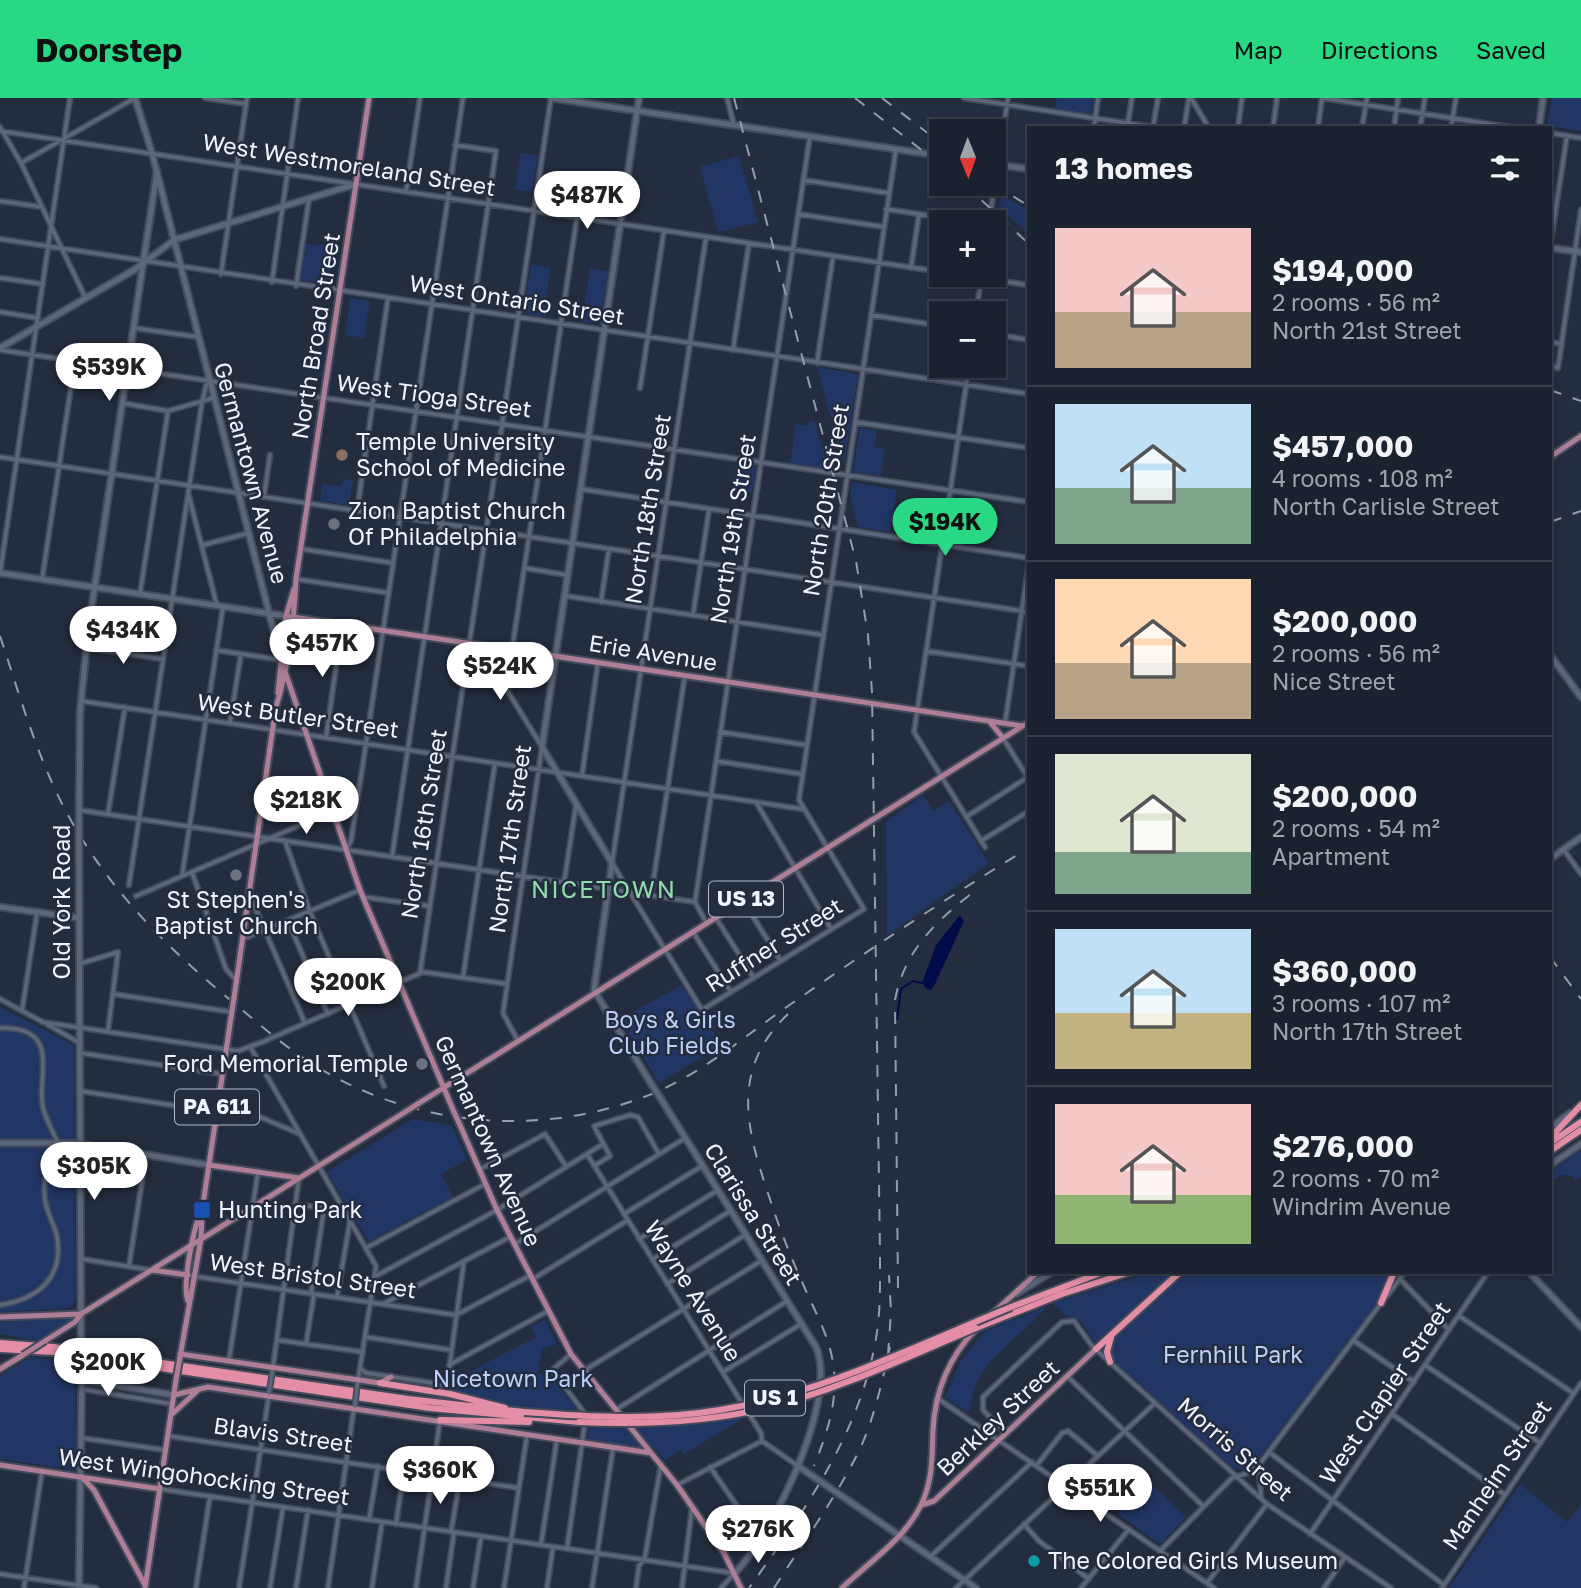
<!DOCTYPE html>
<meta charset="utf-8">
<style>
body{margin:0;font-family:"Golos Text",sans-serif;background:#282f3b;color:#f1f3f6;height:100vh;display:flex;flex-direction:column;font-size:26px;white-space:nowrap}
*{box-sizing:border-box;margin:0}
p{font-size:23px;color:#a0a4aa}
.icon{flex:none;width:38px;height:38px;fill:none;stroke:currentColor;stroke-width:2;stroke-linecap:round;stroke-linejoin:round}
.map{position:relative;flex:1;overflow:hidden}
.sheet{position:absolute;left:1027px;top:28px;width:525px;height:1148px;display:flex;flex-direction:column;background:#1b222f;border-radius:0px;box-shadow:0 4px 10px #0003,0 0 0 2px #393f4b}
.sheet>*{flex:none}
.needle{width:46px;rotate:179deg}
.tools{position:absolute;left:929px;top:21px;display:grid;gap:14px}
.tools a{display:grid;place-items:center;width:77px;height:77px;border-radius:0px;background:#1b222f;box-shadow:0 4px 10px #0003,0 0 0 2px #393f4b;font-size:35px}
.price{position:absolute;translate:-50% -60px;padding:0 16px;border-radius:24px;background:#fff;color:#222;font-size:23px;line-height:46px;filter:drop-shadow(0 2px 4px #0008)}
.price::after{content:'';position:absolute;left:50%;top:42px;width:21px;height:16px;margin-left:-10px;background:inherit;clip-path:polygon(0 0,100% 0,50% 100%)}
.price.selected{background:#29d885;color:#111}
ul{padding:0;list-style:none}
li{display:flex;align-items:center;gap:21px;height:175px;padding:0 28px}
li+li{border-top:2px solid #393f4b}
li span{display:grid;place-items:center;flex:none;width:196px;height:140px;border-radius:0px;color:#555}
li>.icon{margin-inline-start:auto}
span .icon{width:84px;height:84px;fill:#fffc;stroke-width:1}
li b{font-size:30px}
h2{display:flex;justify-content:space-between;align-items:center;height:84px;padding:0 28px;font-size:30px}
header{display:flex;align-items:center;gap:42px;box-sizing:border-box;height:98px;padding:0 35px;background:#29d885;color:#111}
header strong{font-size:33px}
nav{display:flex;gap:38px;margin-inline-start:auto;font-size:24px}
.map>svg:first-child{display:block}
.green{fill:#223665}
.water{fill:#000c4a}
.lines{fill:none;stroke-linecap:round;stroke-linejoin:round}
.stream{stroke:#000c4a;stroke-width:2}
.street-casing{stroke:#434b5a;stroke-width:7}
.secondary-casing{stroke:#434b5a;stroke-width:9}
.primary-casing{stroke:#434b5a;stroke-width:9}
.highway-casing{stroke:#434b5a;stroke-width:10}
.street{stroke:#5c667b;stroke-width:3.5}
.secondary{stroke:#5c667b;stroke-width:5}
.primary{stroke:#ad7e95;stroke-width:5}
.highway{stroke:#e38ea6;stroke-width:6}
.rail{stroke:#959ca9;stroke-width:2;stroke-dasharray:12 12;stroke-linecap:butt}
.street-bridge-casing{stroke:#434b5a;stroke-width:7;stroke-linecap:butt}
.secondary-bridge-casing{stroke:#434b5a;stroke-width:9;stroke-linecap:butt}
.primary-bridge-casing{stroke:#434b5a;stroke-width:9;stroke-linecap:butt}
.highway-bridge-casing{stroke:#434b5a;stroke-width:10;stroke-linecap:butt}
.street-bridge{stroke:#5c667b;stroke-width:3.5}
.secondary-bridge{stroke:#5c667b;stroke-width:5}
.primary-bridge{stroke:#ad7e95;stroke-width:5}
.highway-bridge{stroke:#e38ea6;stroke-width:6}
.education-dot{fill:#8d6e63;stroke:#242d3f;stroke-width:2.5}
.worship-dot{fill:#6b7280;stroke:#242d3f;stroke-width:2.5}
.transit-dot{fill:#1a4fb4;stroke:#242d3f;stroke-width:2.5}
.culture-dot{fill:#0f9aa8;stroke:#242d3f;stroke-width:2.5}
.labels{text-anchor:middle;stroke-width:5;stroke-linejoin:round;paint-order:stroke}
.shield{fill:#242d3f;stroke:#b2b8c5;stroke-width:2}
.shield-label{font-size:21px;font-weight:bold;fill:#eff4fe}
.street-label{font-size:23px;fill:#eff4fe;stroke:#242d3f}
.poi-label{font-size:23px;fill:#eff4fe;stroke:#242d3f;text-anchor:start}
.park-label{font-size:23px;fill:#bccff6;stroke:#242d3f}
.neighbourhood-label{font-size:24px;letter-spacing:2px;fill:#91dcad;stroke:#242d3f}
</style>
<header>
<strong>Doorstep</strong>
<nav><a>Map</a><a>Directions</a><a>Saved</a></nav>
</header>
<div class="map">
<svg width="1581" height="1490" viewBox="0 0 1581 1490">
<rect width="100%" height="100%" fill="#242d3f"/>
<path class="green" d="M1057,0H1094L1091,16L1055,11Z
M1552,0H1581V33L1547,28Z
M521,55L538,57L532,94L515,92Z
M739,58L758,124L718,134L700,69Z
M1000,96L1029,113V137L1000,108Z
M304,146L337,148L329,186L298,182Z
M531,166L551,170L543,219L523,215Z
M590,170L608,173L600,226L582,224Z
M350,200L370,203L364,240L345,237Z
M817,269L858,276L844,368Z
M809,322L815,324L829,371L790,365L796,326L808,328Z
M860,330L877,333L874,349L885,351L881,378L853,374Z
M736,366L756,369L752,394L733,391Z
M343,381L353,382L349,407L320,403L322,386L341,388Z
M852,384L897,392L890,434L858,429L850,397Z
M923,697L933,713L949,703L989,765L887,838L886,724Z
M682,887L722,947L659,985L620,921Z
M0,909L74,947L75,1201L71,1210L0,1214Z
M413,1021L452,1028L467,1062L441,1076L453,1099L369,1144L327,1074Z
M1581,1052V1079L1575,1082L1573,1078L1562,1077L1551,1083V1073Z
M1151,1174H1175L1097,1247L1081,1224L1068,1219L1053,1205Z
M1192,1174H1391L1374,1209L1256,1365L1246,1373L1233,1370L1113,1262C1110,1256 1109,1247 1113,1241C1119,1229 1179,1180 1192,1174Z
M1048,1208L988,1266L975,1288L969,1312L966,1314L945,1299L960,1264L985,1233Z
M72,1219V1223L39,1243L0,1236V1224Z
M545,1221L557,1246L542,1251L538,1276L550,1277L580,1315L516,1309L448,1292L450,1284L536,1239L531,1228Z
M30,1259L75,1266L76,1372L0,1361V1278Z
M744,1320L684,1356L681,1352L665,1362L636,1331Z
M589,1330L626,1331L642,1351L587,1341Z
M1133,1368L1186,1419L1160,1446L1118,1416L1130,1399L1112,1387Z
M1520,1386L1567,1424L1581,1406V1490H1449Z"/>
<path class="water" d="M960,817L964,823L935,886L931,892L927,891L922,885L936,847Z"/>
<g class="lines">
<path class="stream" d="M897,921L901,891L913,883L922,885"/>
<defs>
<path id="street" d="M205,0L246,6
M727,0L734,27
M964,0L1159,30
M1191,0L1209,30
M1323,0L1515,30
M1128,25L1132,0
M0,29L21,65L85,199
M1153,29L1158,0
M1094,30L1098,0
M1184,30L1189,0
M1238,30L1242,0
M1273,30L1277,0
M1318,30L1322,0
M1362,30L1367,0
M1394,30L1398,0
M1420,30L1425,0
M1451,30L1456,0
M0,33L942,174
M1550,35L1581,40
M21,65L135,0
M803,82L888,95
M406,94L420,0
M0,103L42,109
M886,111L971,124
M798,116L884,129
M989,124L1008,0
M706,139L612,765L702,912L864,811L799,702L896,51
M0,141L1029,296
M1550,148L1567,38
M911,170L919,116
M221,176L247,0
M959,177L1029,187
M0,180L43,186
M272,184L298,0
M296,188L309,101
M0,214L38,220
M976,215L982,177
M871,217L942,228
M134,230L198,239
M994,236L1029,242
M1550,244L1562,246
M0,252L1029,404
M733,252L749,145
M817,265L833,158
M969,268L914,634L985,749
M1550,268L1558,270L1581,112
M640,290L664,132
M122,305L168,313L213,300
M855,324L1029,350
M1550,350L1555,356
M0,359L1029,514
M581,391L1029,460
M189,398L217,508
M264,398L270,357
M357,413L388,200
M203,447L249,435
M302,451L393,465
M525,470L567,477
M0,475L70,0
M296,481L389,495
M42,482L75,262
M140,496L168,313
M566,498L823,537
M601,504L609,451
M693,517L709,412
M480,548L542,649L503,915L518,943
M87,550L163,561
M216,552L281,562
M512,552L577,119
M926,553L1029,568
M81,603L802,711
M230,625L241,556
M1005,625L1029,465
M720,634L806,647
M326,640L342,526
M1003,640L1028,680
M716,663L801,676
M582,678L598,564
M756,704L831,831
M79,712L695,804
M108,716L125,609
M966,719L1028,679
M285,743L310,814L384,988
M981,743L1029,713
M347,750L351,743L366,646L463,0
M1564,752L1581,776
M392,759L496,53L455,47
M192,774L226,871L237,883
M182,778L223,509
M564,785L576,707
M129,787L202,304L208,281
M136,798L333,713
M250,798L305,925
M651,798L685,577
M363,799L429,808
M743,803L781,863
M716,820L754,880
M288,823L328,916
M707,826L695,804L810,38
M174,834L209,823
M693,834L731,894
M243,841L360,792
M79,866L118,854L108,933
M420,875L551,0
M463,879L495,665
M113,896L232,914
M0,901L41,923
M22,913L37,815
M42,924L238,953L265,943
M48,927L80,945
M0,930C63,928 36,978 43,1010C46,1022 53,1033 58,1045C49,1063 42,1081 45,1102C47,1115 54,1126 57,1138C64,1180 38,1201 0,1207
M285,934L423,874L507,886
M251,950L376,1168L357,1289
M80,955L222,976
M80,993L216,1014
M218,1001L300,1036
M587,1056L743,1307
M594,1068L610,1058L594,1028L630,1017L638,1019L659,1056
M479,1072L545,1036L566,1068
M297,1107L343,1112
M624,1116L702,1068
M639,1141L718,1092
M515,1146L685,1040
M366,1150L485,1086
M82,1161L150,1172
M652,1162L730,1113
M129,1168L146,1057
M192,1178L456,1217L531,1177
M374,1179L497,1112L603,1046
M533,1181L628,1122
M1400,1181L1449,1232
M667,1186L745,1137
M311,1195L324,1111
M1387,1198L1405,1174
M337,1199L350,1123
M383,1206L510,1139
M1459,1218L1573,1295
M366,1239L451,1252
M277,1242L363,1254
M1353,1242L1414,1284
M306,1246L314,1196
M571,1256L552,1272L586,1317
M229,1262L258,1074
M449,1267L548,1213
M1425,1267L1540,1345
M360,1270L366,1275L447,1287L464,1163
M585,1272L761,1163
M723,1274L801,1226
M272,1276L299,1080
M1068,1279L1203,1408
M82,1291L172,1306
M937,1300L1214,1490
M617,1311L787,1203
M747,1313L761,1335L762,1343L798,1368
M1392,1316L1505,1397
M1006,1336L983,1312V1299L1062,1224L1074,1223L1092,1248L1267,1406L1391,1490
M168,1338L519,1390
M82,1340L165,1352
M1269,1354L1444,1487
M1037,1367L1062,1335L1068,1333L1098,1358
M710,1369L760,1441
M1259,1369L1261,1399
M677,1387L762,1343
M160,1391L733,1475
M369,1422L378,1368
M396,1426L404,1373
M1024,1426L1039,1443L1089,1481
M451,1434L460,1381
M1310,1436L1488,1174
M541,1447L557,1341
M567,1451L585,1324
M1160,1453L1232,1380L1248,1375L1259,1367L1382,1204
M930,1459L1032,1364
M0,1476L96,1490
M1207,1485L1267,1406
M24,1490L42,1373
M196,1490L210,1398
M239,1490L269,1297
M270,1490L283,1409
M296,1490L308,1412
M328,1490L354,1310
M372,1490L382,1424
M416,1490L440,1322
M446,1490L454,1434
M473,1490L481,1438
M504,1490L527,1337
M547,1490L553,1449
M592,1490L613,1350
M636,1490L639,1468L645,1459L661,1366
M682,1490L692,1410
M721,1490L733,1477
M956,1490L1155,1305
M1081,1490L1129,1431
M1324,1490L1345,1459
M1442,1490L1581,1285"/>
<path id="secondary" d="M135,0L152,55L281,562
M551,0L942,58
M639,0L542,649L612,765L594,892L650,984
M1539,30L1543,0
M994,66L1029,71
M1550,150L1581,154
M0,250L134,172L174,142L356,86
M0,475L286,518
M1550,557L1581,599
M79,724L80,614L88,534L157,73
M79,753L81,1246
M1550,761L1581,739
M0,809L79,820
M661,1001L816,1249C839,1302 773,1435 735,1475
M1550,1030L1570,1015
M0,1045H74L209,1067
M1550,1067L1581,1046
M1529,1174L1581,1229
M1016,1196L1052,1174
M82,1282L174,1297
M798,1368L976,1490
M79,1490L82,1265"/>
<path id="primary" d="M1550,359L1581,338
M286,518L1023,628
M281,562L360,792L454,1014
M278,595L286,518L294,491
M276,609C289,567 294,525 296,481L369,0
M990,624L1003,640
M234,900L276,608
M416,1007L1029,624
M460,1027L497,1112L571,1256L677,1387L724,1455L741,1490
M209,1067L299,1080
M152,1172L188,1177
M188,1203C182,1187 193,1129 202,1113
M993,1215L1038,1174
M0,1219L81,1216
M45,1243L75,1224L81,1216L402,1016
M180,1256L380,1285L391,1279
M180,1259L201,1141L202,1113L232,913
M0,1271L23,1257
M174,1297L208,1289L651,1355
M171,1317L197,1293
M0,1367L160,1391
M82,1379L94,1392L145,1487
M921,1407L934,1403L1096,1251
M145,1490L176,1282
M842,1490C869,1464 906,1440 922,1405C933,1381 932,1357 933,1332C935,1293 949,1259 976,1231"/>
<path id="highway" d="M1550,1040L1581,1007
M1550,1045L1581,1024
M1550,1053L1581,1032
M1381,1205L1394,1174
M1011,1209L1103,1174
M976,1230L1062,1196L1130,1174
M0,1245L53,1249L408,1301L524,1314
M0,1251L53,1254L430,1310L579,1324
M1096,1251L1180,1174
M1110,1264L1107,1254L1111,1239
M380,1285L450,1296L505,1310
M440,1322L529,1324"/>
</defs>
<use href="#street" class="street-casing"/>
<use href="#secondary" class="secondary-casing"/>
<use href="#primary" class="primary-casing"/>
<use href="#highway" class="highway-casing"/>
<use href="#street" class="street"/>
<use href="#secondary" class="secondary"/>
<use href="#primary" class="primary"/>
<use href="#highway" class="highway"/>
<path class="rail" d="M734,0L856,463L868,537L872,594L880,1155C880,1185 881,1216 875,1246C858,1338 803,1415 749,1490
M855,0L942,68
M882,0L942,46
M964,86L1029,146
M993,86L1029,108
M1550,292L1581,303
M1550,424L1581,413
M0,538C21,601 39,667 73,726C113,795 167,850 229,901C256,923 283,948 314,967C412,1028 535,1040 644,999C700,978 743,939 791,906C867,853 944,802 1022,754
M1550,859L1581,901
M788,916C732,969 745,1027 767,1092C777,1124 789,1155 803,1186C814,1212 829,1237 833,1265C839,1302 827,1335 814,1368
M898,1190L895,902C904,854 934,825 971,796
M888,1257L891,1214L889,1177
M774,1490C803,1445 835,1401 859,1353C874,1321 882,1284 890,1249"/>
<defs>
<path id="street-bridge" d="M265,943L285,934
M269,1295L272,1276
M355,1308L357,1289"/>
<path id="secondary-bridge" d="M79,724V753
M650,984L661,1001
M81,1246L82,1265"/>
<path id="primary-bridge" d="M232,913L234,900
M454,1014L460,1027
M402,1016L416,1007
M23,1257L45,1243
M176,1282L180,1259"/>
<path id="highway-bridge" d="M524,1314C590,1319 655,1323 720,1312C822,1295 916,1248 1011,1209
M579,1324C642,1327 704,1325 766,1310C838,1292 907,1259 976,1230"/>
</defs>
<use href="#street-bridge" class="street-bridge-casing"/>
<use href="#secondary-bridge" class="secondary-bridge-casing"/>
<use href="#primary-bridge" class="primary-bridge-casing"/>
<use href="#highway-bridge" class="highway-bridge-casing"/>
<use href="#street-bridge" class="street-bridge"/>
<use href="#secondary-bridge" class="secondary-bridge"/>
<use href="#primary-bridge" class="primary-bridge"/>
<use href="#highway-bridge" class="highway-bridge"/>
</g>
<circle class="education-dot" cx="342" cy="357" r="7"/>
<g class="worship-dot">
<circle cx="334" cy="426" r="7"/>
<circle cx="236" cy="777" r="7"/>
<circle cx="422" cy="966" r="7"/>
</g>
<rect class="transit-dot" x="193" y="1103" width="18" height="18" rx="3.5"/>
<circle class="culture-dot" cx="1034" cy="1463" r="7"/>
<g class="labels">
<g class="shield">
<rect x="709" y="783.5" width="74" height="35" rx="5"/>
<rect x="175" y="991.5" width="84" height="35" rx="5"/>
<rect x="745" y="1282.5" width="60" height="35" rx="5"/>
</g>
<g class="shield-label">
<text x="746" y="808">US 13</text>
<text x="217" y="1016">PA 611</text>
<text x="775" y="1307">US 1</text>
</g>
<g class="street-label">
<text transform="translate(349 67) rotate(9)" y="8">West Westmoreland Street</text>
<text transform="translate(517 202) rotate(9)" y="8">West Ontario Street</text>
<text transform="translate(316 238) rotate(-81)" y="8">North Broad Street</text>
<text transform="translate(434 298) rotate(8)" y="8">West Tioga Street</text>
<text transform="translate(251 375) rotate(75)" y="8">Germantown Avenue</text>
<text transform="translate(826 402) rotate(-81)" y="8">North 20th Street</text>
<text transform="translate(648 411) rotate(-81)" y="8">North 18th Street</text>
<text transform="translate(733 431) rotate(-81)" y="8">North 19th Street</text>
<text transform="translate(653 555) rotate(9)" y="8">Erie Avenue</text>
<text transform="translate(298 618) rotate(8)" y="8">West Butler Street</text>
<text transform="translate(424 726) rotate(-81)" y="8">North 16th Street</text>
<text transform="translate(510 741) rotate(-82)" y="8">North 17th Street</text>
<text transform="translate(62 804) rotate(-90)" y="8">Old York Road</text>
<text transform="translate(774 847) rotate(-32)" y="8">Ruffner Street</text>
<text transform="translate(488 1043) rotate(66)" y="8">Germantown Avenue</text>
<text transform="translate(753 1116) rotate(58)" y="8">Clarissa Street</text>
<text transform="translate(313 1178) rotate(8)" y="8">West Bristol Street</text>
<text transform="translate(693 1193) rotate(58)" y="8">Wayne Avenue</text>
<text transform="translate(1385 1295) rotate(-56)" y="8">West Clapier Street</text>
<text transform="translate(998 1320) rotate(-43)" y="8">Berkley Street</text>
<text transform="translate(283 1337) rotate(8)" y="8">Blavis Street</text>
<text transform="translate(1235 1351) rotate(41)" y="8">Morris Street</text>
<text transform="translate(1497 1377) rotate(-56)" y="8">Manheim Street</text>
<text transform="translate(204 1379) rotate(8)" y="8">West Wingohocking Street</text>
</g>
<g class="poi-label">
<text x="356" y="352">Temple University<tspan x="356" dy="26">School of Medicine</tspan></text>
<text x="348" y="421">Zion Baptist Church<tspan x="348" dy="26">Of Philadelphia</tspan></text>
<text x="236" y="810" text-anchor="middle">St Stephen's<tspan x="236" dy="26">Baptist Church</tspan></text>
<text x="408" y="974" text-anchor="end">Ford Memorial Temple</text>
<text x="218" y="1120">Hunting Park</text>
<text x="1048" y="1471">The Colored Girls Museum</text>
</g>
<g class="park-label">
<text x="670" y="930">Boys &amp; Girls<tspan x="670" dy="26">Club Fields</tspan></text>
<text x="1233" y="1265">Fernhill Park</text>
<text x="513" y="1289">Nicetown Park</text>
</g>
<g class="neighbourhood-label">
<text x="604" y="800">NICETOWN</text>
</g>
</g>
</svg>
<div class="tools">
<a><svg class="needle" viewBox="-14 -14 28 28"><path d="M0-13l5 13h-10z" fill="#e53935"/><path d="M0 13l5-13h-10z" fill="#a0a4aa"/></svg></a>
<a>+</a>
<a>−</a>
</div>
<b class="price" style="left:587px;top:133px">$487K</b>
<b class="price" style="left:109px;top:305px">$539K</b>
<b class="price selected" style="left:945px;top:460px">$194K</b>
<b class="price" style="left:123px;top:568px">$434K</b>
<b class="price" style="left:322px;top:581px">$457K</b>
<b class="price" style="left:500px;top:604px">$524K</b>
<b class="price" style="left:306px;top:738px">$218K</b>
<b class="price" style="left:348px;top:920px">$200K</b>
<b class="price" style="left:94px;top:1104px">$305K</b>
<b class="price" style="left:108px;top:1300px">$200K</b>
<b class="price" style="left:440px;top:1408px">$360K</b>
<b class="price" style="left:1100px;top:1426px">$551K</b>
<b class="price" style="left:758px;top:1467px">$276K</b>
<section class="sheet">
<h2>13 homes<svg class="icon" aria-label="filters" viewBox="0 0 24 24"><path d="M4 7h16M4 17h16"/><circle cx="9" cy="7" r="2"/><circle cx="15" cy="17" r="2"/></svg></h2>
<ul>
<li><span style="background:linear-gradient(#f6c9c9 60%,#b9a48a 0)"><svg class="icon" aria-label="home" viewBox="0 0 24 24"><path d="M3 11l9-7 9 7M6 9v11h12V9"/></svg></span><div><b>$194,000</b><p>2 rooms · 56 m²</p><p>North 21st Street</p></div></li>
<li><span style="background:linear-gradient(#bfe0f5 60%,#7fa58c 0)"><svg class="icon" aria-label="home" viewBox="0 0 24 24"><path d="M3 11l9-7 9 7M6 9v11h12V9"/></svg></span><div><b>$457,000</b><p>4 rooms · 108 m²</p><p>North Carlisle Street</p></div></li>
<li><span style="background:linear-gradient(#ffd9b3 60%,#b9a48a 0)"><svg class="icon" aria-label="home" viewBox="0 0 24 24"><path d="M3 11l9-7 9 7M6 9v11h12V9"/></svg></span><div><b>$200,000</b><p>2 rooms · 56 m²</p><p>Nice Street</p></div></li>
<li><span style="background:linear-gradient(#dfe7d0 70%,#7fa58c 0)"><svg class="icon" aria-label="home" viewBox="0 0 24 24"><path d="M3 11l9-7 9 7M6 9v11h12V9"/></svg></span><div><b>$200,000</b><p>2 rooms · 54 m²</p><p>Apartment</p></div></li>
<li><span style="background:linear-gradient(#bfe0f5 60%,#c2b280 0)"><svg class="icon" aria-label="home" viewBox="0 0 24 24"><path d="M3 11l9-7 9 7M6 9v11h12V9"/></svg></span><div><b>$360,000</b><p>3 rooms · 107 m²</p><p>North 17th Street</p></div></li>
<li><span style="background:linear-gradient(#f6c9c9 65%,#8fb573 0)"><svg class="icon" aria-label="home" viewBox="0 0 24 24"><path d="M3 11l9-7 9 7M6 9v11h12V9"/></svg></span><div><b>$276,000</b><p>2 rooms · 70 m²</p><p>Windrim Avenue</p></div></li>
</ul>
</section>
</div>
